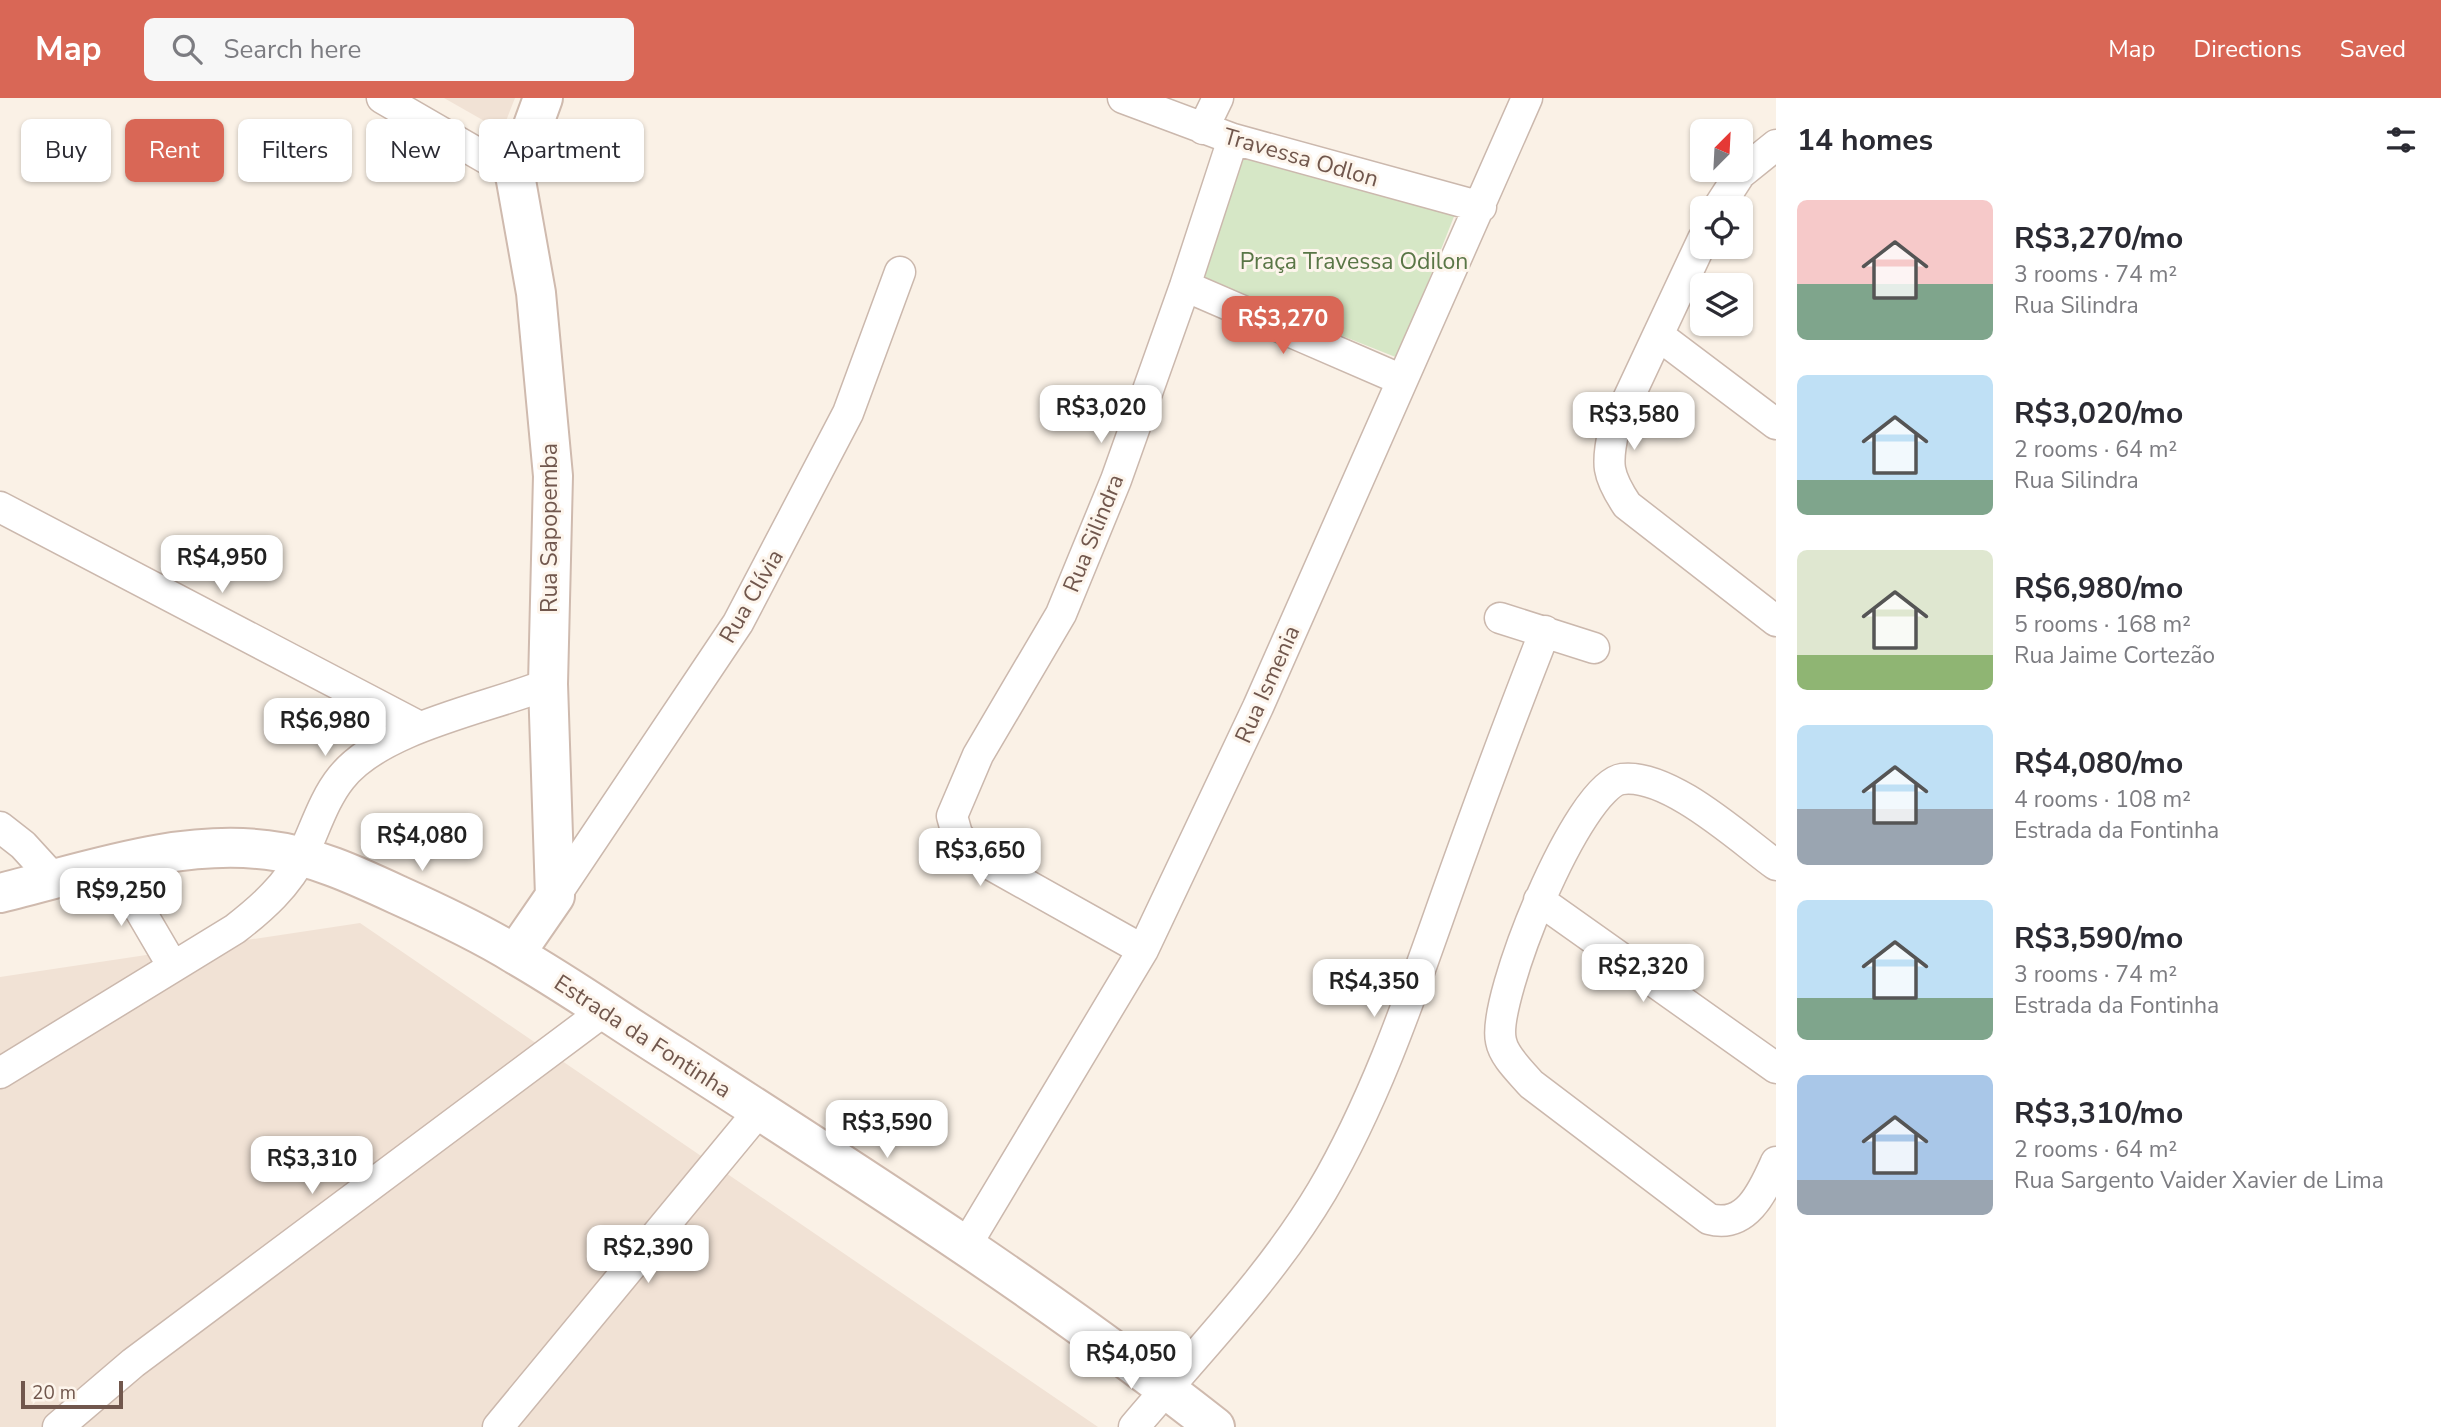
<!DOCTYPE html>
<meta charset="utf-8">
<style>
body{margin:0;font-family:"Nunito Sans",sans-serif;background:#f7f7f7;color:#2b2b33;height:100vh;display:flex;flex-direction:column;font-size:26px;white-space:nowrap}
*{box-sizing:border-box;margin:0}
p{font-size:23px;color:#7c7c81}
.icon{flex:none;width:38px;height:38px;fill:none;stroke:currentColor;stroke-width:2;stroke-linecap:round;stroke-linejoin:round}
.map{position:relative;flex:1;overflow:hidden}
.details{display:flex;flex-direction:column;background:#fff;width:665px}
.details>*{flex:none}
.hud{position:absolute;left:21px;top:21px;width:665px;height:63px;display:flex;gap:14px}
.needle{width:46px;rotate:24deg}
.tools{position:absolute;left:1690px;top:21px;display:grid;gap:14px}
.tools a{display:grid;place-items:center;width:63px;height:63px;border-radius:10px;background:#fff;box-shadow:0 2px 5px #0004;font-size:35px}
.scale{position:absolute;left:21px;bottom:18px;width:102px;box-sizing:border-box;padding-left:7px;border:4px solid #71574d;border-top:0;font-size:19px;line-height:24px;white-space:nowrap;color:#71574d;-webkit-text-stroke:5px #fdf5ec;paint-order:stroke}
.price{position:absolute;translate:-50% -60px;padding:0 16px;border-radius:14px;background:#fff;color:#222;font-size:23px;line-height:46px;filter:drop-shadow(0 2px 4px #0008)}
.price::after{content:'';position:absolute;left:50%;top:42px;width:21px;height:16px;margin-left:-10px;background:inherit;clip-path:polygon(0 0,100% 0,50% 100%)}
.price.active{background:#d96756;color:#fff}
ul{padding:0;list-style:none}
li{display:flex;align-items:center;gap:21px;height:175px;padding:0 21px}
li span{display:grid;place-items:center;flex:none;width:196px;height:140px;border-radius:10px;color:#555}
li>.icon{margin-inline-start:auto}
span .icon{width:84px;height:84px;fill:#fffc;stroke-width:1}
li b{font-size:30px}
h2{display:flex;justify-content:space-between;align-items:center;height:84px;padding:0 21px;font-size:30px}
.tag{padding:0 24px;border-radius:10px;background:#fff;box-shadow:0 2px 5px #0004;font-size:24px;line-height:63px}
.tag.active{background:#d96756;color:#fff}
header{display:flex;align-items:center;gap:42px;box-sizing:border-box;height:98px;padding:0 35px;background:#d96756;color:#fff}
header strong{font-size:33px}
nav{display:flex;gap:38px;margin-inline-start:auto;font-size:24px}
.search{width:490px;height:63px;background:#f7f7f7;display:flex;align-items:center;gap:18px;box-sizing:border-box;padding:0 24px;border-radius:10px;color:#7c7c81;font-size:26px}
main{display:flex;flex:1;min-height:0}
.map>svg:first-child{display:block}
.residential{fill:#f1e2d5}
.green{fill:#d6e7c6}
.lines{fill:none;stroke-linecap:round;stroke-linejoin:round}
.minor-casing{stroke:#cbb8ad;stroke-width:33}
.secondary-casing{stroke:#cfbaae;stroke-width:42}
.minor{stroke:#fff;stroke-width:30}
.secondary{stroke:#fff;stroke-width:38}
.labels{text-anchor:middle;stroke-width:6;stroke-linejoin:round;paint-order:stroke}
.street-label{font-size:23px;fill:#71574d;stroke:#fdf5ec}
.park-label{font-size:23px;fill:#597646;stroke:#fdf5ec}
</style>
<header>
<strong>Map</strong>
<div class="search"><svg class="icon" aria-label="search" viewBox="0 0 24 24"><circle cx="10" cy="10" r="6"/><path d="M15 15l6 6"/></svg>Search here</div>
<nav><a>Map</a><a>Directions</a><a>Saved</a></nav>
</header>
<main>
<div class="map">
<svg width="1776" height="1329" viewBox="0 0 1776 1329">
<rect width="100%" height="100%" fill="#faf1e6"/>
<path class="residential" d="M444,0H515L502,33Z
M360,825L1098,1329H0V879Z"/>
<path class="green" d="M1239,52L1455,116L1398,260L1199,181Z"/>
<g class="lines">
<defs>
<path id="minor" d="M382,0L515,77
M1123,0L1233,41L1481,109
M1203,31L1218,0
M1718,110L1740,76L1776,47
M1703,141L1614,331C1606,366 1607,377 1627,407L1776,523
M1185,188L1402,282
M1658,237L1776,326
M0,409L420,629
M1500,520L1594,550
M0,729L23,747L55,782
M1776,767C1739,740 1669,675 1622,681C1578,687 1491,902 1501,943C1504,959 1521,974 1531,986L1709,1121C1747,1131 1763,1093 1776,1064
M114,768L172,867
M555,798L738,525L848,315L900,174
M1539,802L1776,970
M1143,852L993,768L964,745L957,736L952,718L978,657L1061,516L1116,382L1185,188L1233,41
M0,975L235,831C262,810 288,787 303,756C315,731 324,701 341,680C381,629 489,610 548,586
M965,1149L1143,852L1258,609L1527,0
M58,1329L133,1265L604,913
M498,1329L759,1013
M1134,1329C1198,1253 1271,1179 1322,1093C1375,1003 1410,900 1445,801C1477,711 1510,622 1545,533"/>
<path id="secondary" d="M0,795C87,774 177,741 267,752C312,757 357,778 398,797C438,815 479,834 516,857C570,888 622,925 675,958C858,1076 1044,1194 1215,1329
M515,856L555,798L548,586L553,378L536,195L515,77L543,0"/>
</defs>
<use href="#minor" class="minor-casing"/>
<use href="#secondary" class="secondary-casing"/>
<use href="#minor" class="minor"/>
<use href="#secondary" class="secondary"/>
</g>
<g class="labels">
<g class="street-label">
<text transform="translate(1301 59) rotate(16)" y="8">Travessa Odlon</text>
<text transform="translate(549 430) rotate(-90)" y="8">Rua Sapopemba</text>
<text transform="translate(1093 435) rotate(-68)" y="8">Rua Silindra</text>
<text transform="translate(751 498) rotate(-60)" y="8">Rua Clívia</text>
<text transform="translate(1267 586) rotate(-66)" y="8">Rua Ismenia</text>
<text transform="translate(643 938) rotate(33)" y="8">Estrada da Fontinha</text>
</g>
<g class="park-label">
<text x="1354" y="171">Praça Travessa Odilon</text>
</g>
</g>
</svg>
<div class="tools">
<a><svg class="needle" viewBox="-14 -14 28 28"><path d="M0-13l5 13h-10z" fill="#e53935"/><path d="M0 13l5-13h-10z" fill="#7c7c81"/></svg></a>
<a><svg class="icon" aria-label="locate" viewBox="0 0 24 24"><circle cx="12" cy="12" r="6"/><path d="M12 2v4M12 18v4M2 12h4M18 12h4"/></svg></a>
<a><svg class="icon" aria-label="layers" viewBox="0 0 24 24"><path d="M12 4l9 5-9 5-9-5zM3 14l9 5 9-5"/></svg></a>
</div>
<div class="scale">20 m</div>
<b class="price active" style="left:1283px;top:258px">R$3,270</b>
<b class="price" style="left:1101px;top:347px">R$3,020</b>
<b class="price" style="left:1634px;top:354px">R$3,580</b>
<b class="price" style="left:222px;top:497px">R$4,950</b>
<b class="price" style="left:325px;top:660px">R$6,980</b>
<b class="price" style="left:422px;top:775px">R$4,080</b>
<b class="price" style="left:980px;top:790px">R$3,650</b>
<b class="price" style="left:121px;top:830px">R$9,250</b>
<b class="price" style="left:1643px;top:906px">R$2,320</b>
<b class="price" style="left:1374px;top:921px">R$4,350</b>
<b class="price" style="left:887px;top:1062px">R$3,590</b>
<b class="price" style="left:312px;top:1098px">R$3,310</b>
<b class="price" style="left:648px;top:1187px">R$2,390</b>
<b class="price" style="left:1131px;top:1293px">R$4,050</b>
<div class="hud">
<a class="tag">Buy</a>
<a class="tag active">Rent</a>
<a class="tag">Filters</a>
<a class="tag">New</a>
<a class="tag">Apartment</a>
</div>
</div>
<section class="details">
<h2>14 homes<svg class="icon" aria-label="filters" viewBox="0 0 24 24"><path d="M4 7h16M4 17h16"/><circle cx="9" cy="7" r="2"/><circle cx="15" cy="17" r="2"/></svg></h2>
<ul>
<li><span style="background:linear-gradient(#f6c9c9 60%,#7fa58c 0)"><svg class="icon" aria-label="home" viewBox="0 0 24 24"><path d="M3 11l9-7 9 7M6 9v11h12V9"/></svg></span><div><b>R$3,270/mo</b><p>3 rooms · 74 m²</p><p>Rua Silindra</p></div></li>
<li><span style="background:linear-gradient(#bfe0f5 75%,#7fa58c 0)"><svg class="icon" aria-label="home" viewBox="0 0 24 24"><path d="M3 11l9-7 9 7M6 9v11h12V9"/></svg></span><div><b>R$3,020/mo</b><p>2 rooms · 64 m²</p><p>Rua Silindra</p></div></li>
<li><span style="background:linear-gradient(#dfe7d0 75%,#8fb573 0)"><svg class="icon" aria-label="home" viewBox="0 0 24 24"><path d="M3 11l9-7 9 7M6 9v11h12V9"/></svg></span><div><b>R$6,980/mo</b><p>5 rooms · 168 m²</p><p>Rua Jaime Cortezão</p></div></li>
<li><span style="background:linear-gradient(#bfe0f5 60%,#9aa5b1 0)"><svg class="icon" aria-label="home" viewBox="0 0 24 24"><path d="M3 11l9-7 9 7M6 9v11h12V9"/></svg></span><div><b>R$4,080/mo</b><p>4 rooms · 108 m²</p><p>Estrada da Fontinha</p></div></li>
<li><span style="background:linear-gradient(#bfe0f5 70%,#7fa58c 0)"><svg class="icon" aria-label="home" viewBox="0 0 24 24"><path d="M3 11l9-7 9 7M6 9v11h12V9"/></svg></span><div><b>R$3,590/mo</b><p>3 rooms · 74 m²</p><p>Estrada da Fontinha</p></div></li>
<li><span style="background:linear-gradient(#a9c7e8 75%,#9aa5b1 0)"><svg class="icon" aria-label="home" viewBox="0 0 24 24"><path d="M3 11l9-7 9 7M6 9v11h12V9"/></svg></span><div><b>R$3,310/mo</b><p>2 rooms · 64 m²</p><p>Rua Sargento Vaider Xavier de Lima</p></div></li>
</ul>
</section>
</main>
